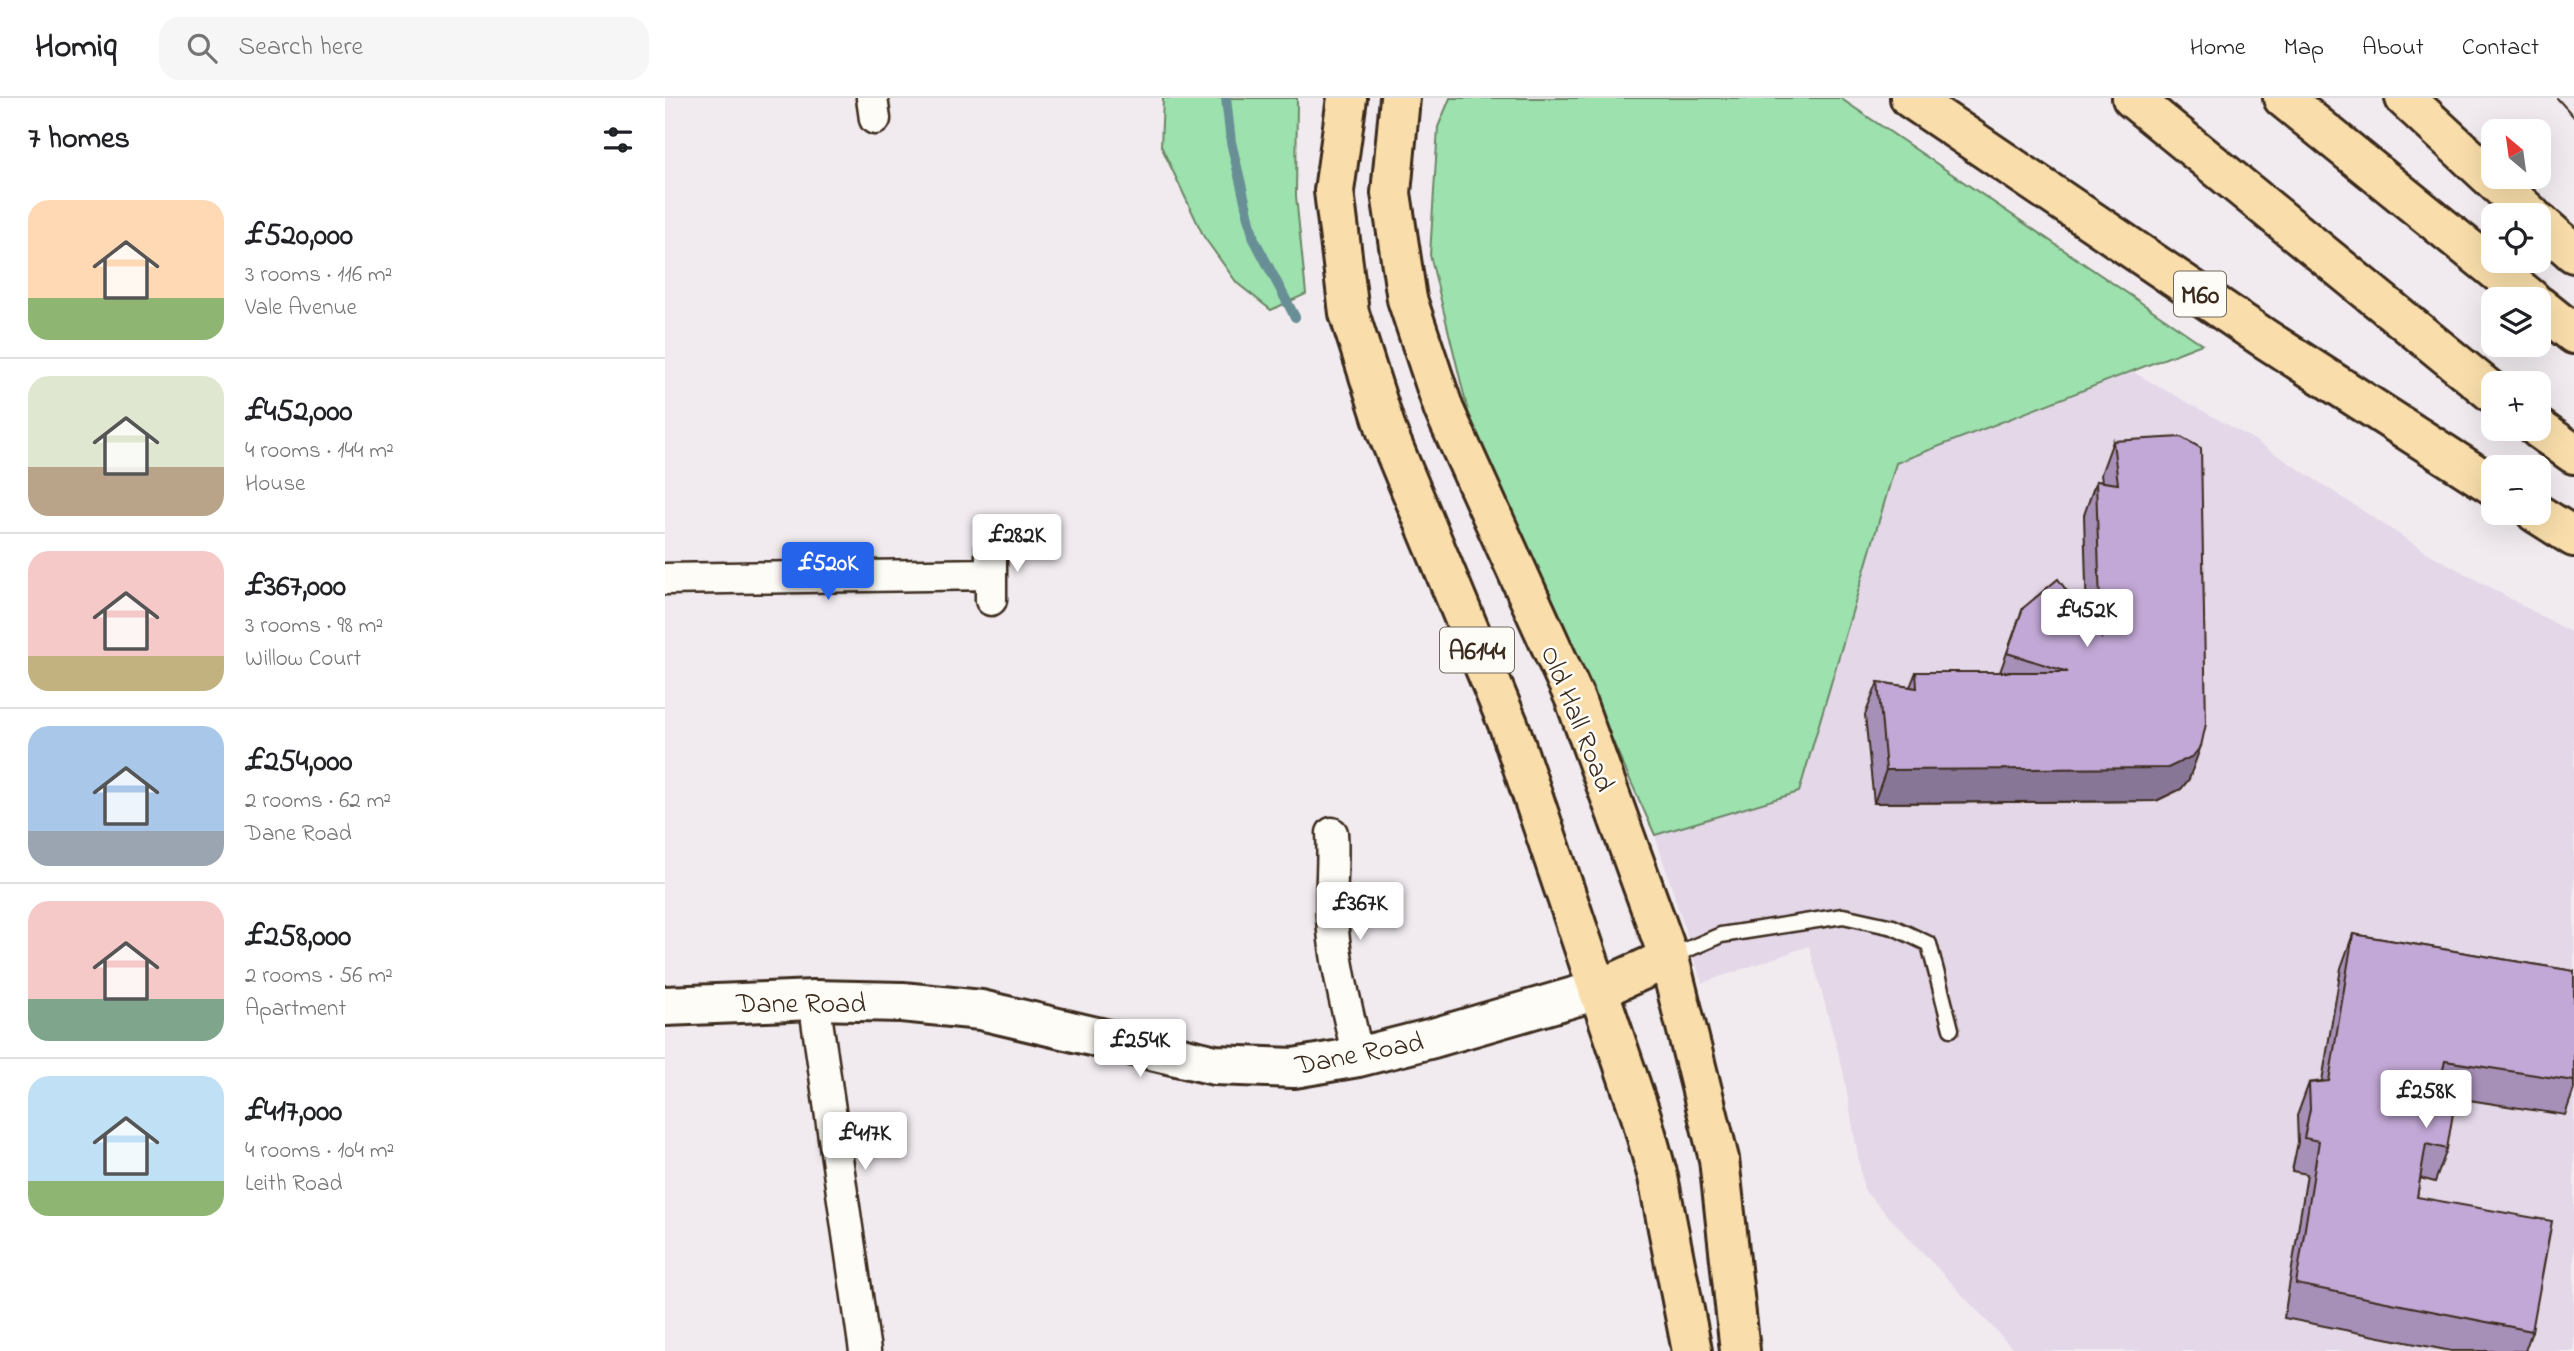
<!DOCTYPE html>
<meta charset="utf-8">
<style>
body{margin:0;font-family:"Indie Flower",sans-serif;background:#f6f6f6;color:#202124;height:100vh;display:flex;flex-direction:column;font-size:26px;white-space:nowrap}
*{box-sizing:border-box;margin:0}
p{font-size:23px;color:#757577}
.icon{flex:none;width:38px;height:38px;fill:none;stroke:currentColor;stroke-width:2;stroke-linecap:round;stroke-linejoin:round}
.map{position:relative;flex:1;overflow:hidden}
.drawer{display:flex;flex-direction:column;background:#fff;width:665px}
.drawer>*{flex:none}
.needle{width:46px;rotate:331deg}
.tools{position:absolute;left:1816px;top:21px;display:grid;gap:14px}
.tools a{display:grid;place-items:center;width:70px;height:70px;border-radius:14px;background:#fff;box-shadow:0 7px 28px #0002;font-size:35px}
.price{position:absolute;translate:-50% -60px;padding:0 16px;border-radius:7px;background:#fff;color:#222;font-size:23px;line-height:46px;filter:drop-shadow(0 2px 4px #0008)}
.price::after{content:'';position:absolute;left:50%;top:42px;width:21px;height:16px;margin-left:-10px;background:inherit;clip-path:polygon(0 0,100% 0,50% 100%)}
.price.active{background:#2563eb;color:#fff}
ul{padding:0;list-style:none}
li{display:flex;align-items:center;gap:21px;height:175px;padding:0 28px}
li+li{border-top:2px solid #e0e0e0}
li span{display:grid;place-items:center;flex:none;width:196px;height:140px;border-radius:21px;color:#555}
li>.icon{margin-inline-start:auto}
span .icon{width:84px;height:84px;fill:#fffc;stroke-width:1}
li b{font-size:30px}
h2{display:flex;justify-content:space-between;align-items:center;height:84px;padding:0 28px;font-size:30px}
header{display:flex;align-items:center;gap:42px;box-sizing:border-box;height:98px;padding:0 35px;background:#fff;border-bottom:2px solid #e0e0e0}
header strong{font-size:33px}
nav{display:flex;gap:38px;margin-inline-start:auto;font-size:24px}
.search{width:490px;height:63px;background:#f6f6f6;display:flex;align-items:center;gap:18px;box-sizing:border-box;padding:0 24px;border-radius:21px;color:#757577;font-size:26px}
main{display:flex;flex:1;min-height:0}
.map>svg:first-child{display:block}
.built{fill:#e3d7e8}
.green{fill:#9ce1ae;stroke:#6c8666;stroke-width:2}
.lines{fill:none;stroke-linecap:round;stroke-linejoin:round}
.stream{stroke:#688f95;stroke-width:10}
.service-casing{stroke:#3b2a1e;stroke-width:19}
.minor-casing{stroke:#3b2a1e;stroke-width:35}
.secondary-casing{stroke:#3b2a1e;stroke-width:44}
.primary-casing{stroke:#3b2a1e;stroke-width:44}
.motorway-casing{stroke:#3b2a1e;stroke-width:44}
.service{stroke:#fdfcf7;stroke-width:14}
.minor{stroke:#fdfcf7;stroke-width:30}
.secondary{stroke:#fdfcf7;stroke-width:38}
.primary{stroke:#f9deab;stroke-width:38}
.motorway{stroke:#f9deab;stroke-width:38}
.tram{stroke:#3b2a1e;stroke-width:2}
.wall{fill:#a790b8;stroke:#3b2a1e;stroke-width:2}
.shaded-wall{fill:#887696;stroke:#3b2a1e;stroke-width:2}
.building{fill:#c2a8d6;stroke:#3b2a1e;stroke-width:2}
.labels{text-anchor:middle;stroke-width:5;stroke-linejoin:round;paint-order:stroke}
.shield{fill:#fdfcf7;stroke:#75695f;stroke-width:2}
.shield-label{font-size:26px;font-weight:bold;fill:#3b2a1e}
.street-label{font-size:28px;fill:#3b2a1e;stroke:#fdfcf7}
</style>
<header>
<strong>Homiq</strong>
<div class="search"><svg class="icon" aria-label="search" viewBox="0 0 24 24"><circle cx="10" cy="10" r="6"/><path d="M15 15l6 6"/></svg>Search here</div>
<nav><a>Home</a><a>Map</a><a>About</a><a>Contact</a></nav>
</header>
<main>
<section class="drawer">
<h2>7 homes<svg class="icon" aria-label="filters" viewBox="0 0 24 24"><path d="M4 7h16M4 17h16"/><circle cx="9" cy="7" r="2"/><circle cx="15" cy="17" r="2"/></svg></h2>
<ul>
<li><span style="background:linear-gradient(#ffd9b3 70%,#8fb573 0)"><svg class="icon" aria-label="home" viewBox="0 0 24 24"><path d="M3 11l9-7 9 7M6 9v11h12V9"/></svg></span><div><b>£520,000</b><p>3 rooms · 116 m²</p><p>Vale Avenue</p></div></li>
<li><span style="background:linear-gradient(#dfe7d0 65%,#b9a48a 0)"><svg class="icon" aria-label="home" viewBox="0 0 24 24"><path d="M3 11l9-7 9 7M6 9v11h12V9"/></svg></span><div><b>£452,000</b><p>4 rooms · 144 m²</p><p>House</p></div></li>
<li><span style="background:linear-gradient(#f6c9c9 75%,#c2b280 0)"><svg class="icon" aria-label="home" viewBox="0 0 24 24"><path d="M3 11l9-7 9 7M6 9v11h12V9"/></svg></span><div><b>£367,000</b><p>3 rooms · 98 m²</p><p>Willow Court</p></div></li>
<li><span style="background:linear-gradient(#a9c7e8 75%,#9aa5b1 0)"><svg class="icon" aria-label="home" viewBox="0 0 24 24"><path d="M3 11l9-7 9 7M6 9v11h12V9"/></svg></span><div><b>£254,000</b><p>2 rooms · 62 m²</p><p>Dane Road</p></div></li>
<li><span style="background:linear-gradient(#f6c9c9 70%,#7fa58c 0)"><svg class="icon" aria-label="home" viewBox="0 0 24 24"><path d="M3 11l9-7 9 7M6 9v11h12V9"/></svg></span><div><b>£258,000</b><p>2 rooms · 56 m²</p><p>Apartment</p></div></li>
<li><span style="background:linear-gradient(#bfe0f5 75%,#8fb573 0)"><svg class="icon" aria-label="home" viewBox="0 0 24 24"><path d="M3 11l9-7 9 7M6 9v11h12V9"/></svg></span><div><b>£417,000</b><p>4 rooms · 104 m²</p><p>Leith Road</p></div></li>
</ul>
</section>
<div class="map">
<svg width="1909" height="1253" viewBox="0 0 1909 1253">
<rect width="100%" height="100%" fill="#f1ebf0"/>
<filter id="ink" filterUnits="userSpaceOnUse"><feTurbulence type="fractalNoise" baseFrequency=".0143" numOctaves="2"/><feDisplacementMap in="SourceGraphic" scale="14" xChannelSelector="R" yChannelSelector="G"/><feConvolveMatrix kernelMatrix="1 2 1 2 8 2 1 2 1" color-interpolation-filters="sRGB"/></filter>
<g filter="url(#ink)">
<path class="built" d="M1468,274L1586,340L1761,454L1909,536V1253H1350L1199,1092L1178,972L1144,848L1037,885L990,737L1134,694L1231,365Z"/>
<path class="green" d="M498,0H632L631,98L641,196L606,212L572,185L539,139L496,48Z
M785,0H1175L1537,246L1231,365L1134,694L990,737L808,334L765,157L773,29Z"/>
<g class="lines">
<path class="stream" d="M561,0L566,44L589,141L630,219"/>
<defs>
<path id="service" d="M1005,859L1056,837L1178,818L1228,829L1264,846L1286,931"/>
<path id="minor" d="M207,0L210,21
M326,449V502
M0,481L326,476
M667,735C669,764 665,793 667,821C670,867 683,914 693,959
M149,902L200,1253"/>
<path id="secondary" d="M0,908L149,902L237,904L316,912L550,967L629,970L693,959L768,940L933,892"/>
<path id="primary" d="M682,0L669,93L684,215L722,334L844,628L976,1018L993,1079L1027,1253
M735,0L726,95L742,201L779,312L910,601L1004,860L1054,1061L1075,1253
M933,892L1004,860"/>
<path id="motorway" d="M1245,0L1599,240L1829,388
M1467,0L1829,296
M1618,0L1866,201
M1740,0L1866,117
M1874,124L1909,155
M1874,208L1909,236
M1874,331L1909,356
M1871,415L1909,439"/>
</defs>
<use href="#service" class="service-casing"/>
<use href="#minor" class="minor-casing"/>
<use href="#secondary" class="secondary-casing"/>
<use href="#primary" class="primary-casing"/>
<use href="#motorway" class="motorway-casing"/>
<use href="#service" class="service"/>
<use href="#minor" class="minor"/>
<use href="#secondary" class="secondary"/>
<use href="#primary" class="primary"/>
<use href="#motorway" class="motorway"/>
<path class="tram" d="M1892,0L1909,19"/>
</g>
<path class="wall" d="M1448,343L1524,681L1516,691L1491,703L1209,705L1200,617L1213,584L1245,589L1251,574H1335L1358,510L1422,520L1419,417L1431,383L1437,384L1436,376Z
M1688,836L1909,873V991L1900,1017L1772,997L1769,1012L1782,1051L1770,1084L1755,1080L1752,1099L1867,1233L1860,1253H1786L1619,1220L1642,1076L1627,1073L1633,1044L1632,1018L1644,985L1657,983L1676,870Z"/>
<path class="shaded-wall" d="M1536,648L1524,681L1516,691L1491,703L1209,705L1221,672Z"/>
<path class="building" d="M1516,339L1536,350L1541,626L1536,648L1528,658L1503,670L1221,672L1213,584L1252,590L1251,574H1403L1342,555L1358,510L1393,481L1436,539L1431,383L1453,386L1448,343Z
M1688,836L1909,873V983L1780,963L1769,1012L1788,1015L1782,1051L1761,1046L1752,1099L1887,1123L1867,1233L1631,1186L1654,1043L1639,1040L1645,1011L1644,985L1664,983Z"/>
</g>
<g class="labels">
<g class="shield">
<rect x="1509" y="173.5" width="52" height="45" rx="5"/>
<rect x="775" y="529.5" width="74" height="45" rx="5"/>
</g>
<g class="shield-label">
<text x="1535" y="205">M60</text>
<text x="812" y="561">A6144</text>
</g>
<g class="street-label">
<text transform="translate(914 620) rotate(68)" y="10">Old Hall Road</text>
<text x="136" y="914">Dane Road</text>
<text transform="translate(694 954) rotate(-11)" y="10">Dane Road</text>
</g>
</g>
</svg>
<div class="tools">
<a><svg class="needle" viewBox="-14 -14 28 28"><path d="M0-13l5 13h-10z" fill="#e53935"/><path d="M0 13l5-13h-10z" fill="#757577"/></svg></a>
<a><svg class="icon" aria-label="locate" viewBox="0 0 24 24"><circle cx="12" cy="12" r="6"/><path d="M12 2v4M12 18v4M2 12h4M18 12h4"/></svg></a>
<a><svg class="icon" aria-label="layers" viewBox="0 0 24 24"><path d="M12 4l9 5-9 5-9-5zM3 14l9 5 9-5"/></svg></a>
<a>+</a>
<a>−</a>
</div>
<b class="price" style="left:352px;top:476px">£282K</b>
<b class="price active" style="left:163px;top:504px">£520K</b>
<b class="price" style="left:1422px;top:551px">£452K</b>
<b class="price" style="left:695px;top:844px">£367K</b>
<b class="price" style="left:475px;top:981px">£254K</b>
<b class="price" style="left:1761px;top:1032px">£258K</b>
<b class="price" style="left:200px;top:1074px">£417K</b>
</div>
</main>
